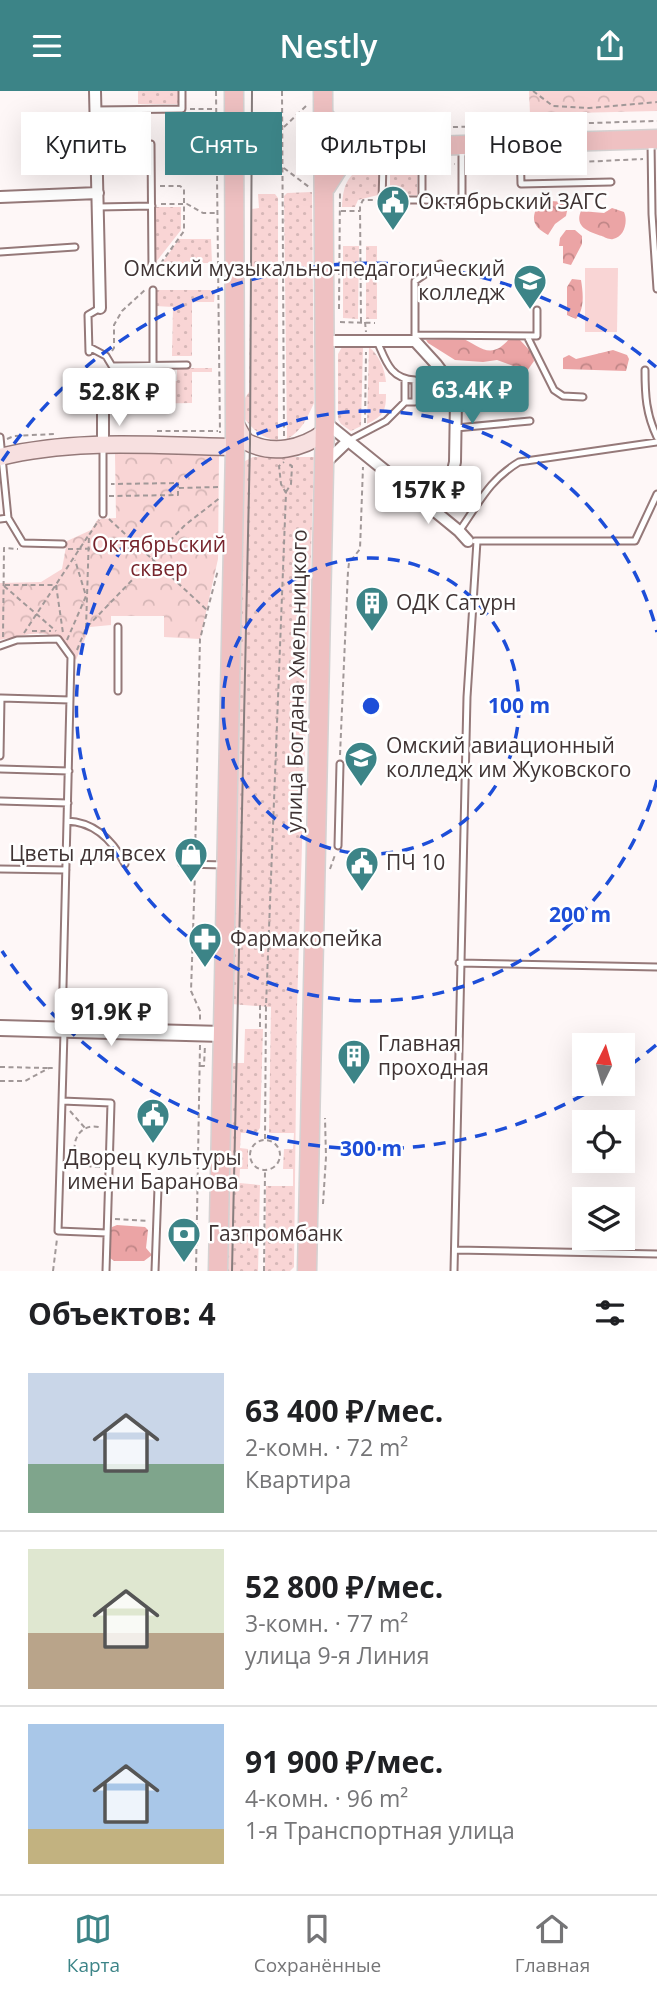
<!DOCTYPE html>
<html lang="ru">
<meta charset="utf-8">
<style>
body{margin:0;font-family:"Open Sans",sans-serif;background:#f6f6f6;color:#202124;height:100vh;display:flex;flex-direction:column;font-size:26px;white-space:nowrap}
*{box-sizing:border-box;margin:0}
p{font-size:23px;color:#757577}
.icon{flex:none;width:38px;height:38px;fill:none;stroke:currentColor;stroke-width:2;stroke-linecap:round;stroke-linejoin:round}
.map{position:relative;height:1180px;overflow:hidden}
.panel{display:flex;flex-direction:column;background:#fff;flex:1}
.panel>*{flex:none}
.hud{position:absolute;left:21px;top:21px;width:616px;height:63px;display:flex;gap:14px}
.needle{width:46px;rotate:5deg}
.buttons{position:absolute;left:572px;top:942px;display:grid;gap:14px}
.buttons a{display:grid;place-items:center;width:63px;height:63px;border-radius:0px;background:#fff;box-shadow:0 7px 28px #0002;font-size:35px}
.price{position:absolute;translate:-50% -60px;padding:0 16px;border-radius:7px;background:#fff;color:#222;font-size:23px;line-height:46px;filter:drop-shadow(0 2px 4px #0008)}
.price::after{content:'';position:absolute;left:50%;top:42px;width:21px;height:16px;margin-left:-10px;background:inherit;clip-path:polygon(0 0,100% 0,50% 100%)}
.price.current{background:#3c8487;color:#fff}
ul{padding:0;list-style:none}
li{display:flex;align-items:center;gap:21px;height:175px;padding:0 28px}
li+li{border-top:2px solid #e0e0e0}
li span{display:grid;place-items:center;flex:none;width:196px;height:140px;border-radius:0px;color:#555}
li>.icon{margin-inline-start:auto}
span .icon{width:84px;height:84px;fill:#fffc;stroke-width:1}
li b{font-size:30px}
h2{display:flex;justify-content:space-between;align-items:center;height:84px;padding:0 28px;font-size:30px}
.tag{padding:0 24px;border-radius:0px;background:#fff;box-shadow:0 7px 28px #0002;font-size:24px;line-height:63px}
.tag.current{background:#3c8487;color:#fff}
header{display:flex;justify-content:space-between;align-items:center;height:91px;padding:0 28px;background:#3c8487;color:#fff;font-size:32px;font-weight:600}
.tabs{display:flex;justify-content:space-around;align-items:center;height:98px;border-top:2px solid #e0e0e0;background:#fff;font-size:19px;color:#757577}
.tabs a{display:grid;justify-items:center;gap:4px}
.tabs .current{color:#3c8487}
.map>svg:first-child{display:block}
.grass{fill:url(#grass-dots)}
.forest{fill:url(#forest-crowns)}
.park{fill:url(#park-crowns)}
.pitch{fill:#f9d5d5}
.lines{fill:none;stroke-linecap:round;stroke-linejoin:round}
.service-casing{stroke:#957979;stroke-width:9}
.minor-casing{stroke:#957979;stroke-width:14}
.tertiary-casing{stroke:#957979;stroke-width:18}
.secondary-casing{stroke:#957979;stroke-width:19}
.primary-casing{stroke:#d5d2d2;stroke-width:21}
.path{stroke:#a19898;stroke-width:2;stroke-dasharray:5 3.5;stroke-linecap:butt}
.service{stroke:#fff;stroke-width:5}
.minor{stroke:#fff;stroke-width:10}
.tertiary{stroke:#fff;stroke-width:14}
.secondary{stroke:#f7e0e0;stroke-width:16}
.primary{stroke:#efc1c2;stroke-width:18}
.tram{stroke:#877d7d;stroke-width:2}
.ring{fill:none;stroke:#1d4ed8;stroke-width:3.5;stroke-dasharray:12 9}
.labels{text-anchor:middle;stroke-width:5;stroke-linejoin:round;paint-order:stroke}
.poi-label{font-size:21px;fill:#403434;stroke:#fff;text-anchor:start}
.park-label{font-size:21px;fill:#77252d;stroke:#fff}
.street-label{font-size:21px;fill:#403434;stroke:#fff}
.centre{fill:#1d4ed8;stroke:#fff;stroke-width:3.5}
.ring-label{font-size:21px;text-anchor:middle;font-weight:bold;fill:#1d4ed8;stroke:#fff;stroke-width:5;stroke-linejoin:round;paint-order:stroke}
</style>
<header><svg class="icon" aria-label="menu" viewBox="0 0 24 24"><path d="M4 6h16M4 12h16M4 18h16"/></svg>Nestly<svg class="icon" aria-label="share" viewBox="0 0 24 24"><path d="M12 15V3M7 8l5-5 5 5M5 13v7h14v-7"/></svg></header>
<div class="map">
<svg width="657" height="1180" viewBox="0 0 657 1180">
<defs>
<pattern id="grass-dots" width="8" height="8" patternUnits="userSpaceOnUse" patternTransform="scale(1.75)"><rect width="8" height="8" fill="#f9d5d5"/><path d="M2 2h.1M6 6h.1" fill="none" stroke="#d6b7b7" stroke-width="1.8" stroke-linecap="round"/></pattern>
<pattern id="forest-crowns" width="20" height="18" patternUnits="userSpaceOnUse" patternTransform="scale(1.75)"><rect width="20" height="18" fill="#eba4a5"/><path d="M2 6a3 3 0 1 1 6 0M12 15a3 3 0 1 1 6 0" fill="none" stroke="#c08687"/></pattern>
<pattern id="park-crowns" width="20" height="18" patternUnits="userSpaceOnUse" patternTransform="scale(1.75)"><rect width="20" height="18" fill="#f9d5d5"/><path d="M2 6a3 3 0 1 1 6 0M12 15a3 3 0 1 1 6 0" fill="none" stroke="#d6b7b7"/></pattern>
</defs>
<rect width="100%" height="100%" fill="#fef7f7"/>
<path class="grass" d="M138,0H178V13H138Z
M390,75L417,76V104H390Z
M364,76L380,77L378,104L358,109L355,116H342C343,97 346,84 364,76Z
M312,101L314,312C307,327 302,340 287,348L284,105L287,102Z
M258,103H275L278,107V349C263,349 253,338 244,327L243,310L249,301L251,118L259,117Z
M154,116H181V139L156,171L154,168Z
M179,148H211L212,172H162Z
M343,155H359L358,228L343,227Z
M366,155H377V228H366Z
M155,199H215L214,211H192V265H172L173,216L155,215Z
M347,255L363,256L361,335L351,340L341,333L338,328V263L342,256Z
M369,256C379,264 385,278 386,291H379V303H386C386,321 383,325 367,333Z
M177,277H212V281H192V312L83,314V298H108V282L114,281L115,291L177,290Z
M253,366H314L297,916L294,1176L290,1180H265L266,1095H293V1078H283L284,1058H293L294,1042H269L271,916L231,913L241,372Z
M245,938H263L260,1037L256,1042H241L240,1057L248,1058V1078H240L239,1092L260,1094L258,1180H225L233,972H244Z"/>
<path class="forest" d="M551,110L565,111L568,115L566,125L555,133L548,144C534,136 530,129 538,114Z
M612,117L624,121C628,130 625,146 613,148C610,149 604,146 602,145C589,141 574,136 581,120L604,122Z
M566,139H575L582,145V153L571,174L563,172V155H559L560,147Z
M572,188L581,189C583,201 585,218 576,228L567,224V196Z
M462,247C479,255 491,270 509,248L520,249L532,262L534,270L527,280L497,269L483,271L455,269L428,252L426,249Z
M613,259L627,264L629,268L626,280L563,278V267L569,264L576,268Z
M117,1134L145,1136L148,1139L146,1157L152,1164L144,1170H114L110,1167L109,1145L112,1136Z"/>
<path class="park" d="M529,0H657V20L530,23Z
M219,362L218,468L200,548L164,546V525H111V534L90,536L76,569C54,533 37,542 0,549V492L41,491L62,478L67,450L91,439L98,428L116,427L115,363Z"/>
<path class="pitch" d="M585,177H618L617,241H585Z"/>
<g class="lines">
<defs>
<path id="service" d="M96,19L182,18V0
M96,40H113
M651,51L652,123L657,198
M151,53L152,178
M520,54L521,93L611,91
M422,59V109L462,110V57
M383,73L382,109H422
M98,116L152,115
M0,161L75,156
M153,199V274
M415,244L537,245V219
M527,245L554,299L563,305L583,306
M415,247V190L440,173
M89,256L106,265L112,275L187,274
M89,261L88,224L100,217
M645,279C645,304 646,323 657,346
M405,311V289
M456,337L530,330
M0,346L8,427L0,428
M348,350L386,330L405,311H415V289C390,288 386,270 377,250
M103,423V356
M8,427L23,452L63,453
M460,439C479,412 489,389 519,371L657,351
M475,450H635L657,403
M0,555L17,549L58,548L71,566L62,936
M118,600V536
M0,665L1,607L70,609
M0,678L69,680
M0,710L68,712
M67,730C95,731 113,750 125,773
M338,755L340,673
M182,773L225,774
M0,778L66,779
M459,872L657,876
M64,941L62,1010L111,1012L106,1180
M62,1010L58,1140L107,1142
M455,1159L657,1163
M155,1180L158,1097
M454,1180L467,606L477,450"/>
<path id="minor" d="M95,0L100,217
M0,106L98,102
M324,250H415L436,273L448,289L456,308L455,371L450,392L445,396L409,399L325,331
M103,355V318
M325,372L348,350
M409,399L459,440L468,450"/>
<path id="tertiary" d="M0,937L223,943"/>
<path id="secondary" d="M235,332L245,350C272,365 302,358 325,341
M0,366C76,347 158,355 235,356"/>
<path id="primary" d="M325,25C334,46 347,52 368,57L657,48
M326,96L340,74L368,57
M218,1180L235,356L234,0
M307,1180L325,331L323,0"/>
</defs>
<use href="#service" class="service-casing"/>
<use href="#minor" class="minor-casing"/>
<use href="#tertiary" class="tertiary-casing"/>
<use href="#secondary" class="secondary-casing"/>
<use href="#primary" class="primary-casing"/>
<path class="path" d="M216,0L220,342
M282,0L284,345
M533,0L553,15L589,17L657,11
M306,15L260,59L309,96
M190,18H216
M389,42V38L657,30
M530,69L558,72L643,68
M390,73H413
M429,73H455
M471,73L514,70
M160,95H180L184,98V140L161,172
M161,113H187L203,122H217
M341,120H360
M339,218L340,101
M340,231L375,232
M361,231L360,115L363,109H375
M365,231L366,241
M112,260L114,257V234L122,220L146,198
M365,332L366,261
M157,340H218
M7,348L14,345L54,343
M179,397L219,396
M286,401L291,393L292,375L287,372
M109,405L178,404V392L111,393
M109,428L208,520
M68,458L140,457
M5,494H56L63,542
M4,495L56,540
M86,537L89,444L99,429
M32,540H51
M24,542L88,445
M3,546L4,457L18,458
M67,549L86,505L75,469
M77,559L86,537L185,434L221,406
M340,664L348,480L349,472L360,458L363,376
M195,765L200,548L218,479
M330,778L335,764
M195,781L191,900L200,920V930
M260,936V915H266
M200,975H204L205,954
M0,976L48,977
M0,990H25L49,977H55
M70,1020L85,1037
M265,1048L266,915L286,402L281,393L279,375L284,371
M250 1064a15 15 0 1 1 30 0a15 15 0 1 1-30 0Z
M100,1076C62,1079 70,1026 102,1037
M323,1113L326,1066L325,1027
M115,1128L148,1130
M53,1180L57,1148
M196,1180L200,954
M264,1180L265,1080"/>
<use href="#service" class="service"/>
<use href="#minor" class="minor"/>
<use href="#tertiary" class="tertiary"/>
<use href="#secondary" class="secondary"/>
<use href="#primary" class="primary"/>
<path class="tram" d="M232,1180L250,353L252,0"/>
</g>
<g class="ring">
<circle cx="371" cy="615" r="148"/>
<path d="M657 689A295 295 0 1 1 657 541"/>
<path d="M656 954A443 443 0 0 1 625 978M602 993A443 443 0 0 1 2 860M2 370A443 443 0 0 1 656 276"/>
</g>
<defs>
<symbol id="civic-pin" viewBox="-11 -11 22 30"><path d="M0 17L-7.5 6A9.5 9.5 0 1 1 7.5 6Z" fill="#3c8487" stroke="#fff"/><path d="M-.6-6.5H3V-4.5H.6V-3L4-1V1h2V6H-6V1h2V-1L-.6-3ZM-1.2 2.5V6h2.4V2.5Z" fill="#fff"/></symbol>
<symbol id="university-pin" viewBox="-11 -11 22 30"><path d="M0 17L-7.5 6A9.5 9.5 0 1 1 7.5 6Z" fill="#3c8487" stroke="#fff"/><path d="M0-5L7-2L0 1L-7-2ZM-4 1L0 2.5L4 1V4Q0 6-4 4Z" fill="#fff"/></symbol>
<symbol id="building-pin" viewBox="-11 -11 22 30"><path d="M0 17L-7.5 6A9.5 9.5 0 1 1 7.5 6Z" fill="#3c8487" stroke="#fff"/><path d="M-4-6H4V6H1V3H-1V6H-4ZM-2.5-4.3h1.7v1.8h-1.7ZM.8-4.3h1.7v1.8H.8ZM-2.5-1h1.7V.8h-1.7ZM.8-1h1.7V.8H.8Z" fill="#fff"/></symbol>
<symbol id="shop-pin" viewBox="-11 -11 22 30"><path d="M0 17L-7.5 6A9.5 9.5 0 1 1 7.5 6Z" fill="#3c8487" stroke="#fff"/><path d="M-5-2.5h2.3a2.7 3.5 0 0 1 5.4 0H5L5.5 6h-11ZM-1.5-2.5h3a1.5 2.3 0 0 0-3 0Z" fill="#fff"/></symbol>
<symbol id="pharmacy-pin" viewBox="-11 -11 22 30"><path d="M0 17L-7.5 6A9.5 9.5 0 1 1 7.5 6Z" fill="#3c8487" stroke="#fff"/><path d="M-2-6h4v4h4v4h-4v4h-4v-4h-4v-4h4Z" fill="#fff"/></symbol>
<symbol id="bank-pin" viewBox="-11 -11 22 30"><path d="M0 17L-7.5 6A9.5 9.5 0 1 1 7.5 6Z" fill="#3c8487" stroke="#fff"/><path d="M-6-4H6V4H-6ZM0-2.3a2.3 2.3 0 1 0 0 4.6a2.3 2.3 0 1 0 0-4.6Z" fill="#fff"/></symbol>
</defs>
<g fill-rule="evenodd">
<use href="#civic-pin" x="374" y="92" width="38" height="52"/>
<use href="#university-pin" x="511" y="171" width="38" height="52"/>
<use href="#building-pin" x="353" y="493" width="38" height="52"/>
<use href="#university-pin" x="342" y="648" width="38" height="52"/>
<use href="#shop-pin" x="172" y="744" width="38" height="52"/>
<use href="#civic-pin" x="343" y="753" width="38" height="52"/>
<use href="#pharmacy-pin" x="186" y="829" width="38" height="52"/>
<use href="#building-pin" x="335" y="946" width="38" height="52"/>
<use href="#civic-pin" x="134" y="1005" width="38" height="52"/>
<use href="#bank-pin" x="165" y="1124" width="38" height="52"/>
</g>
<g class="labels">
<g class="poi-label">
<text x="418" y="118">Октябрьский ЗАГС</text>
<text x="505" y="185" text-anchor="end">Омский музыкально-педагогический<tspan x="505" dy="24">колледж</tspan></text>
<text x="396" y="519">ОДК Сатурн</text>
<text x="386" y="662">Омский авиационный<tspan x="386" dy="24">колледж им Жуковского</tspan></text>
<text x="166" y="770" text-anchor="end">Цветы для всех</text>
<text x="386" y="779">ПЧ 10</text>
<text x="230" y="855">Фармакопейка</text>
<text x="378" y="960">Главная<tspan x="378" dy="24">проходная</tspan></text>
<text x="153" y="1074" text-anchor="middle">Дворец культуры<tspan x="153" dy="24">имени Баранова</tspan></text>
<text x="208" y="1150">Газпромбанк</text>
</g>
<g class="park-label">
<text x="159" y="461">Октябрьский<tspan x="159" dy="24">сквер</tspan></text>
</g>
<g class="street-label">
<text transform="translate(297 590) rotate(-89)" y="7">улица Богдана Хмельницкого</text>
</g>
</g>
<circle cx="371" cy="615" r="10" class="centre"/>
<g class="ring-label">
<text x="519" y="622">100 m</text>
<text x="580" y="831">200 m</text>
<text x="371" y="1065">300 m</text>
</g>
</svg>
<div class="buttons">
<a><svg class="needle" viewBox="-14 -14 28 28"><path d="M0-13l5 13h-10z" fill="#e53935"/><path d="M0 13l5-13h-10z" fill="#757577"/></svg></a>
<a><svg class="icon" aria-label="locate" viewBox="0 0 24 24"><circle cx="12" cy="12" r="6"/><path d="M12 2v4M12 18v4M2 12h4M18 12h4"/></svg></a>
<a><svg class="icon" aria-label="layers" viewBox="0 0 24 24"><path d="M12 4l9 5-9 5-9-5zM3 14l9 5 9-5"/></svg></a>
</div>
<b class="price current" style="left:472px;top:335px">63.4K ₽</b>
<b class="price" style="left:119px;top:337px">52.8K ₽</b>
<b class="price" style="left:428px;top:435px">157K ₽</b>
<b class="price" style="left:111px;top:957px">91.9K ₽</b>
<div class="hud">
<a class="tag">Купить</a>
<a class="tag current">Снять</a>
<a class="tag">Фильтры</a>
<a class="tag">Новое</a>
</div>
</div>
<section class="panel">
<h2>Объектов: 4<svg class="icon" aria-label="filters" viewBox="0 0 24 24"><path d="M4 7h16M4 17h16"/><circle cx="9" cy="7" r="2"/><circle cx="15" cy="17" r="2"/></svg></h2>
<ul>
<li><span style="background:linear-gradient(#c9d6e8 65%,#7fa58c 0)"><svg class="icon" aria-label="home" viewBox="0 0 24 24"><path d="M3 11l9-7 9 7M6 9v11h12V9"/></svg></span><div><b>63 400 ₽/мес.</b><p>2-комн. · 72 m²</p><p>Квартира</p></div></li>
<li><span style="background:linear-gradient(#dfe7d0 60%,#b9a48a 0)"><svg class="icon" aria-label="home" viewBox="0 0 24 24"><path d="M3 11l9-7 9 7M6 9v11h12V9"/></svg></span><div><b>52 800 ₽/мес.</b><p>3-комн. · 77 m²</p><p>улица 9-я Линия</p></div></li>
<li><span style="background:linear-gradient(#a9c7e8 75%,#c2b280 0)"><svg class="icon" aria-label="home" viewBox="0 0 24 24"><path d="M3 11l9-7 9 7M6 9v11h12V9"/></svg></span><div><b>91 900 ₽/мес.</b><p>4-комн. · 96 m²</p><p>1-я Транспортная улица</p></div></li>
</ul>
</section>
<nav class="tabs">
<a class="current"><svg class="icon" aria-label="map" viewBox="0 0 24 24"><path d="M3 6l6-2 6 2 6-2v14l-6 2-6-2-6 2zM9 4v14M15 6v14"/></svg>Карта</a>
<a><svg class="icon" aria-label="saved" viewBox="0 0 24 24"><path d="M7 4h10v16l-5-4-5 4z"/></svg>Сохранённые</a>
<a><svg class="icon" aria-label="home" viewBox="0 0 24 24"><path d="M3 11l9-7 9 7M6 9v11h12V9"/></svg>Главная</a>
</nav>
